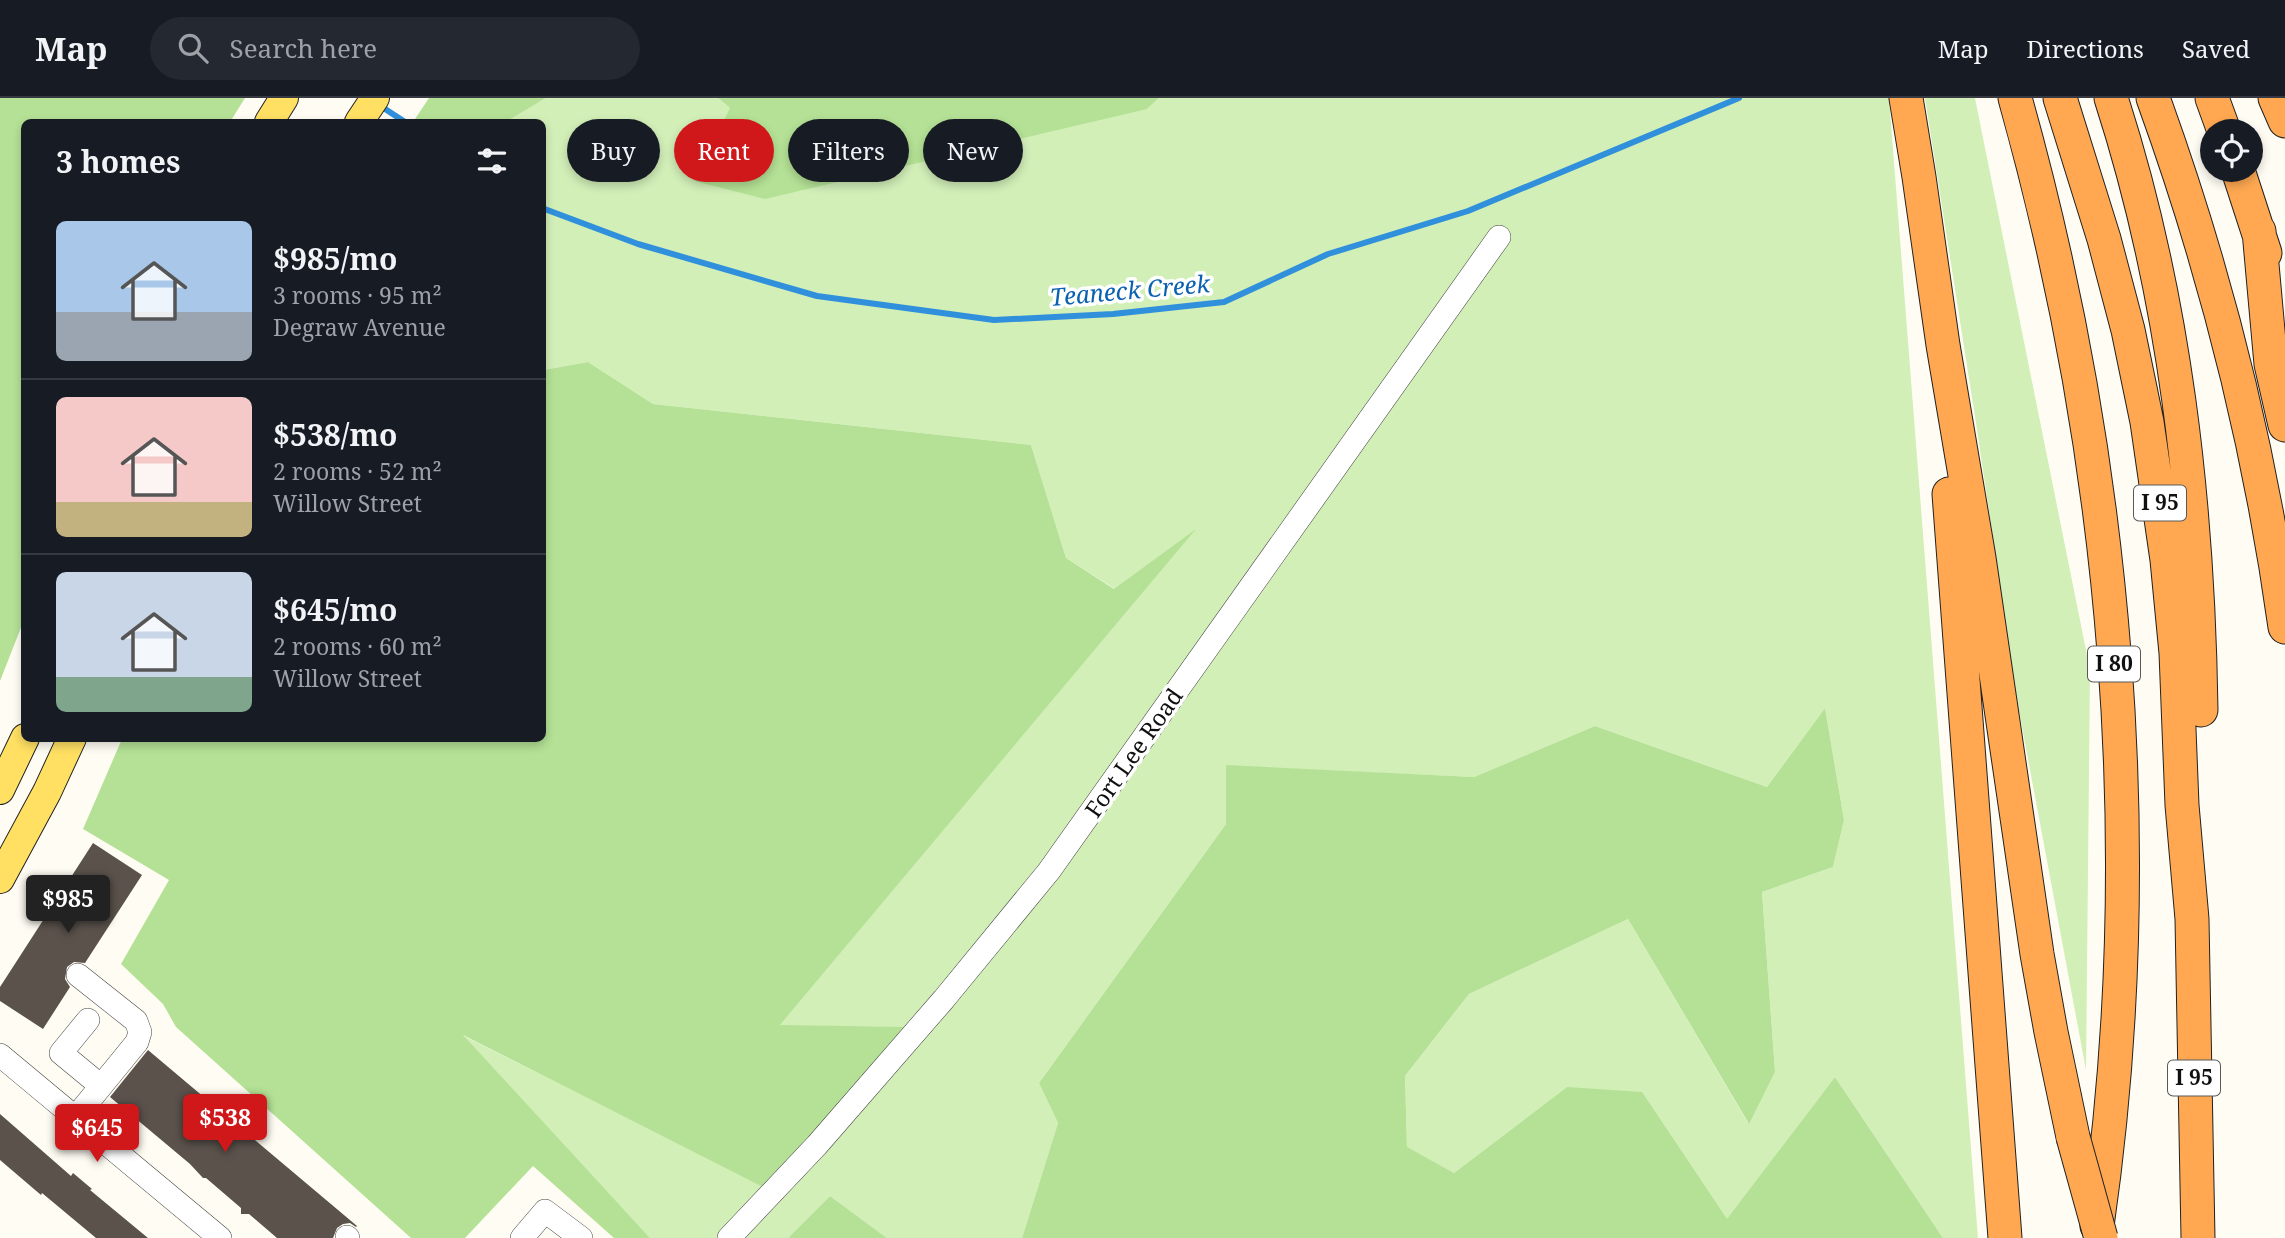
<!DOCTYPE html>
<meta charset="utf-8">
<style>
body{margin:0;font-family:"Noto Serif",serif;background:#242831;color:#f1f3f6;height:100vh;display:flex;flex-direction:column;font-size:26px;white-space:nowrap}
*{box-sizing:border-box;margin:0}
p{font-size:23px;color:#9ea1a6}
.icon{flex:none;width:38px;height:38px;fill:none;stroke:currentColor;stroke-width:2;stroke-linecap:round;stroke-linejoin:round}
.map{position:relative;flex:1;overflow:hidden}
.sheet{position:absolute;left:21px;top:21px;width:525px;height:623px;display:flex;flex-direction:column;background:#171b24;border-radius:10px;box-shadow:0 4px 10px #0003}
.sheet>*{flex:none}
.hud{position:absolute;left:567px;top:21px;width:665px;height:63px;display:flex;gap:14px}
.tools{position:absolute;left:2200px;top:21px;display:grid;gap:14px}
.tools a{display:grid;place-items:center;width:63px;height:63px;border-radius:50%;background:#171b24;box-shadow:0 4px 10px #0003;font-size:35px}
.price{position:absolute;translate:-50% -60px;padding:0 16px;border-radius:7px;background:#d0181a;color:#fff;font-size:23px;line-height:46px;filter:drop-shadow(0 2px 4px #0008)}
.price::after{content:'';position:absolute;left:50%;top:42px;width:21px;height:16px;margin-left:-10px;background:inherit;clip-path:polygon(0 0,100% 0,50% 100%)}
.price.active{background:#222;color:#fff}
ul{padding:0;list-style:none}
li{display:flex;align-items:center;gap:21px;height:175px;padding:0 35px}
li+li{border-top:2px solid #363941}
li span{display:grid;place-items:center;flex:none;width:196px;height:140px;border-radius:10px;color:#555}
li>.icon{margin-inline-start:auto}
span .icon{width:84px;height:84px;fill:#fffc;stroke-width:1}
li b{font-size:30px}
h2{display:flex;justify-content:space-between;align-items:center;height:84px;padding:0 35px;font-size:30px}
.pill{padding:0 24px;border-radius:32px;background:#171b24;box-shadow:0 4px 10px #0003;font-size:24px;line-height:63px}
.pill.active{background:#d0181a;color:#fff}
header{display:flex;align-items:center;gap:42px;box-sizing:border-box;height:98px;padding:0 35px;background:#171b24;border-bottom:2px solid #363941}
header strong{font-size:33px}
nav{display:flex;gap:38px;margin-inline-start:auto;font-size:24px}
.search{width:490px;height:63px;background:#242831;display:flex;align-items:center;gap:18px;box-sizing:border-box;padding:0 24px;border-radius:38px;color:#9ea1a6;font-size:26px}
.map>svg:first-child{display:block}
.green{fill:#d2efb8}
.forest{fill:#b4e195}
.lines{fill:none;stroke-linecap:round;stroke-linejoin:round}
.stream{stroke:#3190db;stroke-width:6}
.building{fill:#5a524b}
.minor-casing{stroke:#434343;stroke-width:24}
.major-casing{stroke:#212121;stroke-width:30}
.highway-casing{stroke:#212121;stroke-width:35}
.minor{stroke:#fff;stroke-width:23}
.major{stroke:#ffe063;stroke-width:28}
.highway{stroke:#ffa851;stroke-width:33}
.highway-bridge-casing{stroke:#212121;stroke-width:35;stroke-linecap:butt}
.highway-bridge{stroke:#ffa851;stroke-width:33}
.labels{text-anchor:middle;stroke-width:7;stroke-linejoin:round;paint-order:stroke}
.shield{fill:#fff;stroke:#585858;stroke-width:2}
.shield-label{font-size:21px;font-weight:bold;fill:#101010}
.street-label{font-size:23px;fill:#101010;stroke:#fff}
.water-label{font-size:24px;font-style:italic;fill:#0b61b1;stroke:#fff}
</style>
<header>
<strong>Map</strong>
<div class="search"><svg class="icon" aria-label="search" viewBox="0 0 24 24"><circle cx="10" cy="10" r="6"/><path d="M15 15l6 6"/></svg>Search here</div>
<nav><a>Map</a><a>Directions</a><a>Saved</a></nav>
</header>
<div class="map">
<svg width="2285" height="1140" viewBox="0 0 2285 1140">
<rect width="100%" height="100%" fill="#fffdf3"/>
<path class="green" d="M546,0H718L730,10L1147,11L1159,0H1889L1978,1140H1943L1835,979L1727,1122L1567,989L1454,1075L1407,1050L1405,978L1469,896L1628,821L1748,1025L1775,974L1762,794L1833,769L1844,722L1825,610L1767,689L1595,628L1474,679L1226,668V726L1039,985L1058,1025L1022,1140H887L830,1098L788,1140H650L460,936L767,1090L912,929L779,928L1193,434L1115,491L1066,460L1031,347L653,306L588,264L543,272L542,24H506Z
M1925,0H1975L2090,572L2086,972L2017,602L1976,325Z"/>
<path class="forest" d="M0,0H245L230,24H24V522L0,583Z
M429,0H546L506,24H413Z
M718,0H1159L1147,11L765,101L694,83L730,10Z
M588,264L653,306L1031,347L1066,460L1114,491L1196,431L780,927L913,929L767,1091L463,937L650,1140H614L533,1068L465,1140H411L176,929L163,906L121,866L169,782L83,731L122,641L542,640L543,272Z
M1825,610L1844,722L1833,769L1762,794L1775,974L1749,1026L1628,821L1469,896L1405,978L1407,1049L1454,1075L1567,989L1642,994L1727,1121L1835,979L1943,1140H1022L1058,1025L1039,985L1226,726V667L1474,679L1595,628L1767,689Z
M830,1098L887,1140H788Z"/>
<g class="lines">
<path class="stream" d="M379,7L405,24
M542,110L638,146L817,198L994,222L1113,216L1224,204L1328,156L1468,113L1739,0"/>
</g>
<path class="building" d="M93,745L142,777L85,865L74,864L67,869L65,881L70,889L43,931L0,903V889Z
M148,952L357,1128L356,1129L350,1125L343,1126L337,1130L333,1140H277L249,1116H241V1110L206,1080H203L190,1066L110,999Z
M0,1016L71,1078L73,1075L92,1091L90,1092L148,1140H96L42,1095L41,1097L0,1062Z"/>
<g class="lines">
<defs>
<path id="minor" d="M88,922L61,955L101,988
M0,957L220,1140
M75,1020L137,944L140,934L136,923L78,877
M347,1139L348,1140
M522,1140L545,1113L581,1140
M729,1140L817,1047L944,901L1049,773L1499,139"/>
<path id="major" d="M269,24L284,0
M359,24L375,0
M0,692L25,640
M0,781L47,694L72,640"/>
<path id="highway" d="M1906,0L1919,79L1943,247L1979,460L2037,856L2051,934L2073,1039
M2015,0C2117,363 2151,754 2097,1128
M2060,0L2104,141L2128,232L2147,324L2167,462L2176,555L2182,707L2192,821L2198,1140
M2111,0C2175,198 2198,405 2201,612
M2153,0C2215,171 2260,349 2285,529
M2212,0L2224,33
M2275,0L2285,23
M2238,72L2265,155
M2259,133L2271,266L2285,327
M1949,396L2005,1140"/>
</defs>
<use href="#minor" class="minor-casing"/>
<use href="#major" class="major-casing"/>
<use href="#highway" class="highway-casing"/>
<use href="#minor" class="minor"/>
<use href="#major" class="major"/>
<use href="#highway" class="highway"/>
<defs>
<path id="highway-bridge" d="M2073,1039L2101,1140"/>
</defs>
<use href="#highway-bridge" class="highway-bridge-casing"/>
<use href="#highway-bridge" class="highway-bridge"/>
</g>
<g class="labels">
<g class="shield">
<rect x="2134" y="387.5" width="52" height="35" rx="5"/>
<rect x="2088" y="548.5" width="52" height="35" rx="5"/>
<rect x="2168" y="962.5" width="52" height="35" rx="5"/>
</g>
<g class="shield-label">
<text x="2160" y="412">I 95</text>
<text x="2114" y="573">I 80</text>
<text x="2194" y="987">I 95</text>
</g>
<g class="street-label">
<text transform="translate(1134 655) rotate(-55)" y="8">Fort Lee Road</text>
</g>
<g class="water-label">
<text transform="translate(1130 193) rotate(-5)" y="8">Teaneck Creek</text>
</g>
</g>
</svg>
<div class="tools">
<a><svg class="icon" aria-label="locate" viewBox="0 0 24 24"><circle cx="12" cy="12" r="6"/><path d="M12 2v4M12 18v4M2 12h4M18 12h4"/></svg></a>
</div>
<b class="price active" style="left:68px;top:837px">$985</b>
<b class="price" style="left:225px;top:1056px">$538</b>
<b class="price" style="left:97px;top:1066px">$645</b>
<div class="hud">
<a class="pill">Buy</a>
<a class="pill active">Rent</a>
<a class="pill">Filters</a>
<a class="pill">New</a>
</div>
<section class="sheet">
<h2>3 homes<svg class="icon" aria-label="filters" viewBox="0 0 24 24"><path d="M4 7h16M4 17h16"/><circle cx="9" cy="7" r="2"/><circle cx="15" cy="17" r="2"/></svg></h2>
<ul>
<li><span style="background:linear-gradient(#a9c7e8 65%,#9aa5b1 0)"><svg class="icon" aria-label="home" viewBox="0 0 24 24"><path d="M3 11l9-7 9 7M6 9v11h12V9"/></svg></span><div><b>$985/mo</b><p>3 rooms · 95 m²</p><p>Degraw Avenue</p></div></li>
<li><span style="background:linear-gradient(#f6c9c9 75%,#c2b280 0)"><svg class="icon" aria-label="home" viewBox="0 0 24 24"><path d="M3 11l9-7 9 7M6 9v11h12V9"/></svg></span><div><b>$538/mo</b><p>2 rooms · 52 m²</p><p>Willow Street</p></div></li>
<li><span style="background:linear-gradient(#c9d6e8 75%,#7fa58c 0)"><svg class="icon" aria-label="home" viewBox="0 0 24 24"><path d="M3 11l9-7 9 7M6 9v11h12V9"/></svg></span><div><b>$645/mo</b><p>2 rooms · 60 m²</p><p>Willow Street</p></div></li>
</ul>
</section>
</div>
